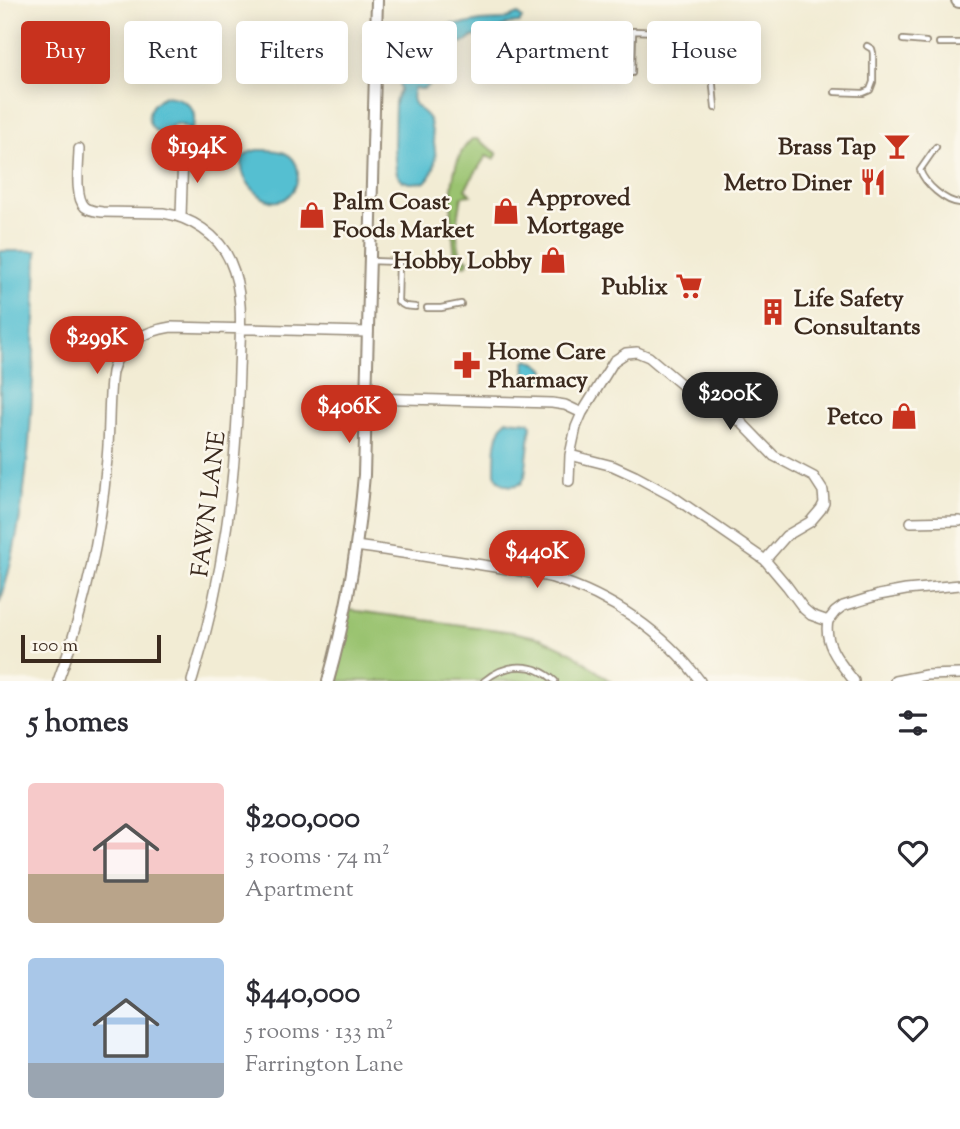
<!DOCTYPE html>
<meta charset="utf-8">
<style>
body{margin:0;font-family:"Sorts Mill Goudy",serif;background:#f7f7f7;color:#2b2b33;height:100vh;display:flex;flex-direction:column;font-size:26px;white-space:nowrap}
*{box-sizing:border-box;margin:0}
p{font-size:23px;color:#7c7c81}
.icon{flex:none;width:38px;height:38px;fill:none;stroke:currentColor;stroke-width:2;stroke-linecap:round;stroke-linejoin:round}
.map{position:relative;height:681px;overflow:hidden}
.panel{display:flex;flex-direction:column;background:#fff;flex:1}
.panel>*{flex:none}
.banner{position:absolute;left:21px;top:21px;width:919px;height:63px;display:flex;gap:14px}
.scale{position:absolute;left:21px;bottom:18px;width:140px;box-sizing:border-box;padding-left:7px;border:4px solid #3b2a1e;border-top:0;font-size:19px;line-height:24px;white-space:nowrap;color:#3b2a1e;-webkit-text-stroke:5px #fbf7ec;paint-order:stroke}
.price{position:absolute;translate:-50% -60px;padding:0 16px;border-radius:24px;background:#c8321e;color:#fff;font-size:23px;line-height:46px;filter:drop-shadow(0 2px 4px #0008)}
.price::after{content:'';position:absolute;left:50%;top:42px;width:21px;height:16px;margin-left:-10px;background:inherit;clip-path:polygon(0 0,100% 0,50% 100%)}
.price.current{background:#222;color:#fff}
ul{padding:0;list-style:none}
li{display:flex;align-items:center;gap:21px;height:175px;padding:0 28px}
li span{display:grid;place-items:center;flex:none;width:196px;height:140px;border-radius:7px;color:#555}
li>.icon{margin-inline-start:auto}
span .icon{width:84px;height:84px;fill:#fffc;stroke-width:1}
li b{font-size:30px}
h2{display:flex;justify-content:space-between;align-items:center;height:84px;padding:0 28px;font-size:30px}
.tag{padding:0 24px;border-radius:7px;background:#fff;box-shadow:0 4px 18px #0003;font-size:24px;line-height:63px}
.tag.current{background:#c8321e;color:#fff}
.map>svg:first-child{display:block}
.green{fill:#9ac370;stroke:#6a7647;stroke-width:2}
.water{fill:#55bfd1;stroke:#487478;stroke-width:2}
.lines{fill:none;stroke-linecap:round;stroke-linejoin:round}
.service-casing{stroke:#968b79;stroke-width:8}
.minor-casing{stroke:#968b79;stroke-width:12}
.tertiary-casing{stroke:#968b79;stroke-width:14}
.primary-casing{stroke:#968b79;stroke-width:18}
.service{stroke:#fff;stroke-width:4.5}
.minor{stroke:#fff;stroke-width:9}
.tertiary{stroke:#fff;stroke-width:10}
.primary{stroke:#fff;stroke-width:14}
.labels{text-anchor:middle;stroke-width:5;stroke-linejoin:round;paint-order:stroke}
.poi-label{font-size:24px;font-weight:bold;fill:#3b2a1e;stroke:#fbf7ec;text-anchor:end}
.street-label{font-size:24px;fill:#3b2a1e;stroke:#fbf7ec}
</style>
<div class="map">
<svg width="960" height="681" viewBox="0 0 960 681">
<rect width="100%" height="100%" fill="#fbf7ec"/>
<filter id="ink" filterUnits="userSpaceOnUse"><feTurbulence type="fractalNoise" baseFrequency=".0143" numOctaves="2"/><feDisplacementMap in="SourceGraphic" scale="14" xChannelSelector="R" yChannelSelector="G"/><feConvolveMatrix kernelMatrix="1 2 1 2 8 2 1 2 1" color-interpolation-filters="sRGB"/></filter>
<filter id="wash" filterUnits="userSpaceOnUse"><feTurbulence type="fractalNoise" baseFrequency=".00686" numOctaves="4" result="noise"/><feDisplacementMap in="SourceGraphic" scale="28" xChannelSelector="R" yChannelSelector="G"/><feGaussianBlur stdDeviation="1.57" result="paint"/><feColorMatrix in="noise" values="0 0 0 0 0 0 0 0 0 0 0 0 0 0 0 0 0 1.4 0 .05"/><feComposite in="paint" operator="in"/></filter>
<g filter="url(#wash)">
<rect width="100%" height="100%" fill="#f2ecd4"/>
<path class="green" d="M472,139H477L497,153V155L494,159L486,156L465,189L471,195L462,196L456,230L461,259L466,258L468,260L467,264L465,265L458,263L455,258C452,224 443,164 472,139Z
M350,610L513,632L541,638L573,653L610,681H333Z"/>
<path class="water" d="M518,14L522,18L519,23L507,24L485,39L474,36L466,42L442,45L438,44L435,46C435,67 442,75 424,89H414C407,108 423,107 430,121C433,142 443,165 425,182L410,183L403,181L398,176L396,170L394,147L395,102L400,90L398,72L400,52L407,32L415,27L437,30L452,24H465L481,21L503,20Z
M165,96C184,97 200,108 192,129L189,130C178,121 173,123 165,133L161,134C141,125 147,103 165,96Z
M257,150C266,150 276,149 285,153C316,167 286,229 251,187C244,179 240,168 243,157L250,152Z
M0,251H37C33,369 35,490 0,603Z
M528,359L538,364L545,370V378L538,384L531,383L526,378L525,362Z
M507,420L529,422L531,425L525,476L522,483C511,489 499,485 495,473C495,458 494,430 507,420Z"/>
</g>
<g filter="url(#ink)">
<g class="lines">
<defs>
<path id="service" d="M680,33C688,46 680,61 688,74
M903,40L926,42
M939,43H960
M632,73L633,31L687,33L692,39V69L688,75
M835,92L863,93L870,90L873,82V53L872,49L867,46
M715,108L710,52L711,45L717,41L733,40L744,49
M936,147L920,170C925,184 945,202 960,203
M370,261L399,262L398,302L405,306L415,307
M427,308H441L461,304
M484,681C506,663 533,661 555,681"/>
<path id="minor" d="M79,149C79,163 74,197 85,207C90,211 96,211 102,212L163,213C190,217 219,235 230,261C245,294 240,336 239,371C236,478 224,578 192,681
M181,217L183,152
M367,398L552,403L565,405L582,413L576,427L570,455L613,466L635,476L672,496L765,560L787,586L804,609L811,615L828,621C823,644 841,664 854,681
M582,413L614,361L626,353L637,352L649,357L694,395L720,408L740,421L774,456L814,477L823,491L824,503L821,509L810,522L786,536L765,560
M569,481L570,455
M911,522L960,521
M356,546C392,551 427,557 463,562C493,567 523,570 553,578C611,596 664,632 700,681
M828,621L835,612L843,606L879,595L906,590L960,585
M58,681C84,611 101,534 107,459C110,430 108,401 112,372C119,344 145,331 171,327L368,332
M895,681L926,675L960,674"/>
<path id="tertiary" d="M328,681C347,614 358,545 364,475L377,0"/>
<path id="primary" d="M959,0H960"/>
</defs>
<use href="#service" class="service-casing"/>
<use href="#minor" class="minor-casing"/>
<use href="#tertiary" class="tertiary-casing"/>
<use href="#primary" class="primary-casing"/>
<use href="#service" class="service"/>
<use href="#minor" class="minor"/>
<use href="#tertiary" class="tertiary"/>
<use href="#primary" class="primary"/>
</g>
</g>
<defs>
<symbol id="bar-bare" viewBox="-9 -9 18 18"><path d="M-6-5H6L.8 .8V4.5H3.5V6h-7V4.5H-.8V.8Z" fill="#c8321e" stroke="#fbf7ec" stroke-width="2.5" paint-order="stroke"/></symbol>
<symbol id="restaurant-bare" viewBox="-9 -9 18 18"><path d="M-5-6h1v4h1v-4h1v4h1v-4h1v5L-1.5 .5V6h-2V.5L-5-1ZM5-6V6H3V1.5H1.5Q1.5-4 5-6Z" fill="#c8321e" stroke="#fbf7ec" stroke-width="2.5" paint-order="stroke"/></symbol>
<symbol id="shop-bare" viewBox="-9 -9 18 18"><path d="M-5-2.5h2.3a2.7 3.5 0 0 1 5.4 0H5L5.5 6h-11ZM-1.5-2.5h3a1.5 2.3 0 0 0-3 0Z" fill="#c8321e" stroke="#fbf7ec" stroke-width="2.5" paint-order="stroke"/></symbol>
<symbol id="supermarket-bare" viewBox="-9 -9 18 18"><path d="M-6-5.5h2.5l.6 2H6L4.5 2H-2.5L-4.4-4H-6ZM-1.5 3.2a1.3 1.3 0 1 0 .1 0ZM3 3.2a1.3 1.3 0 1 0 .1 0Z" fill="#c8321e" stroke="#fbf7ec" stroke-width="2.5" paint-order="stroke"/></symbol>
<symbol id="building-bare" viewBox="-9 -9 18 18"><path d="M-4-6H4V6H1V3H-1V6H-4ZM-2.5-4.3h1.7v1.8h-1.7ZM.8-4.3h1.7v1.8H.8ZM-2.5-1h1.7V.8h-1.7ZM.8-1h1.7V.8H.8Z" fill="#c8321e" stroke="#fbf7ec" stroke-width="2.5" paint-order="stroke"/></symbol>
<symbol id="pharmacy-bare" viewBox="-9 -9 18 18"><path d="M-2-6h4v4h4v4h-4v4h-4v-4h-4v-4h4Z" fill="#c8321e" stroke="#fbf7ec" stroke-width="2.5" paint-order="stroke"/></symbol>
</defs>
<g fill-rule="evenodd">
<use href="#bar-bare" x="878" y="127" width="38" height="38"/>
<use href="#restaurant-bare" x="854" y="163" width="38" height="38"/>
<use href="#shop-bare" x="487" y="192" width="38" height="38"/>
<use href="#shop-bare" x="293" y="196" width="38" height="38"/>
<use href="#shop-bare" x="534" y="241" width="38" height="38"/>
<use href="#supermarket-bare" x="670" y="267" width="38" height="38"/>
<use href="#building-bare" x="754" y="293" width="38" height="38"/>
<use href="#pharmacy-bare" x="448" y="346" width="38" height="38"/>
<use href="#shop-bare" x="885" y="397" width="38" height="38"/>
</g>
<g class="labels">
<g class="poi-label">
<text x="876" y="154">Brass Tap</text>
<text x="852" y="190">Metro Diner</text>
<text x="527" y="205" text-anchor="start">Approved<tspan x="527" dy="28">Mortgage</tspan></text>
<text x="333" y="209" text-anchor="start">Palm Coast<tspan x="333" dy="28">Foods Market</tspan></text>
<text x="532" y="268">Hobby Lobby</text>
<text x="668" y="294">Publix</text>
<text x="794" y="306" text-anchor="start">Life Safety<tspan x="794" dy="28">Consultants</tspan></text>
<text x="488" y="359" text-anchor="start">Home Care<tspan x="488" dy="28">Pharmacy</tspan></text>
<text x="883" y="424">Petco</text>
</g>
<g class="street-label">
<text transform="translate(208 504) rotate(-83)" y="8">FAWN LANE</text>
</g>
</g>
</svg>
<div class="scale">100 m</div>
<b class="price" style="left:197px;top:185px">$194K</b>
<b class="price" style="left:97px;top:376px">$299K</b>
<b class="price current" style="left:730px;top:432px">$200K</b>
<b class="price" style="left:349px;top:445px">$406K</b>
<b class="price" style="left:537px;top:590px">$440K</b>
<div class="banner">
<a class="tag current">Buy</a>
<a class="tag">Rent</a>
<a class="tag">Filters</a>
<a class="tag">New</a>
<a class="tag">Apartment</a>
<a class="tag">House</a>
</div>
</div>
<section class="panel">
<h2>5 homes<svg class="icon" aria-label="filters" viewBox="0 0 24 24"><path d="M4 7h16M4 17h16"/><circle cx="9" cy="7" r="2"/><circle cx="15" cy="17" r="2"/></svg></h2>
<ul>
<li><span style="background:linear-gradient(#f6c9c9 65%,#b9a48a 0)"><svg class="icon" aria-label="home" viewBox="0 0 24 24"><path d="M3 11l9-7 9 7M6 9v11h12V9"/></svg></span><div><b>$200,000</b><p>3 rooms · 74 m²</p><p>Apartment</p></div><svg class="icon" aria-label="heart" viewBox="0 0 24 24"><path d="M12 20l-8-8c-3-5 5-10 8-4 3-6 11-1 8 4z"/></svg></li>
<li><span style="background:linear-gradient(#a9c7e8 75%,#9aa5b1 0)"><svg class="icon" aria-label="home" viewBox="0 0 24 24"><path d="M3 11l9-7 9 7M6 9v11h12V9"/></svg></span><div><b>$440,000</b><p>5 rooms · 133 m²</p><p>Farrington Lane</p></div><svg class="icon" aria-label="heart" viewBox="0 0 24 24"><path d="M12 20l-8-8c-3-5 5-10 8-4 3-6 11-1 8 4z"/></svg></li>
</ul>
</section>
